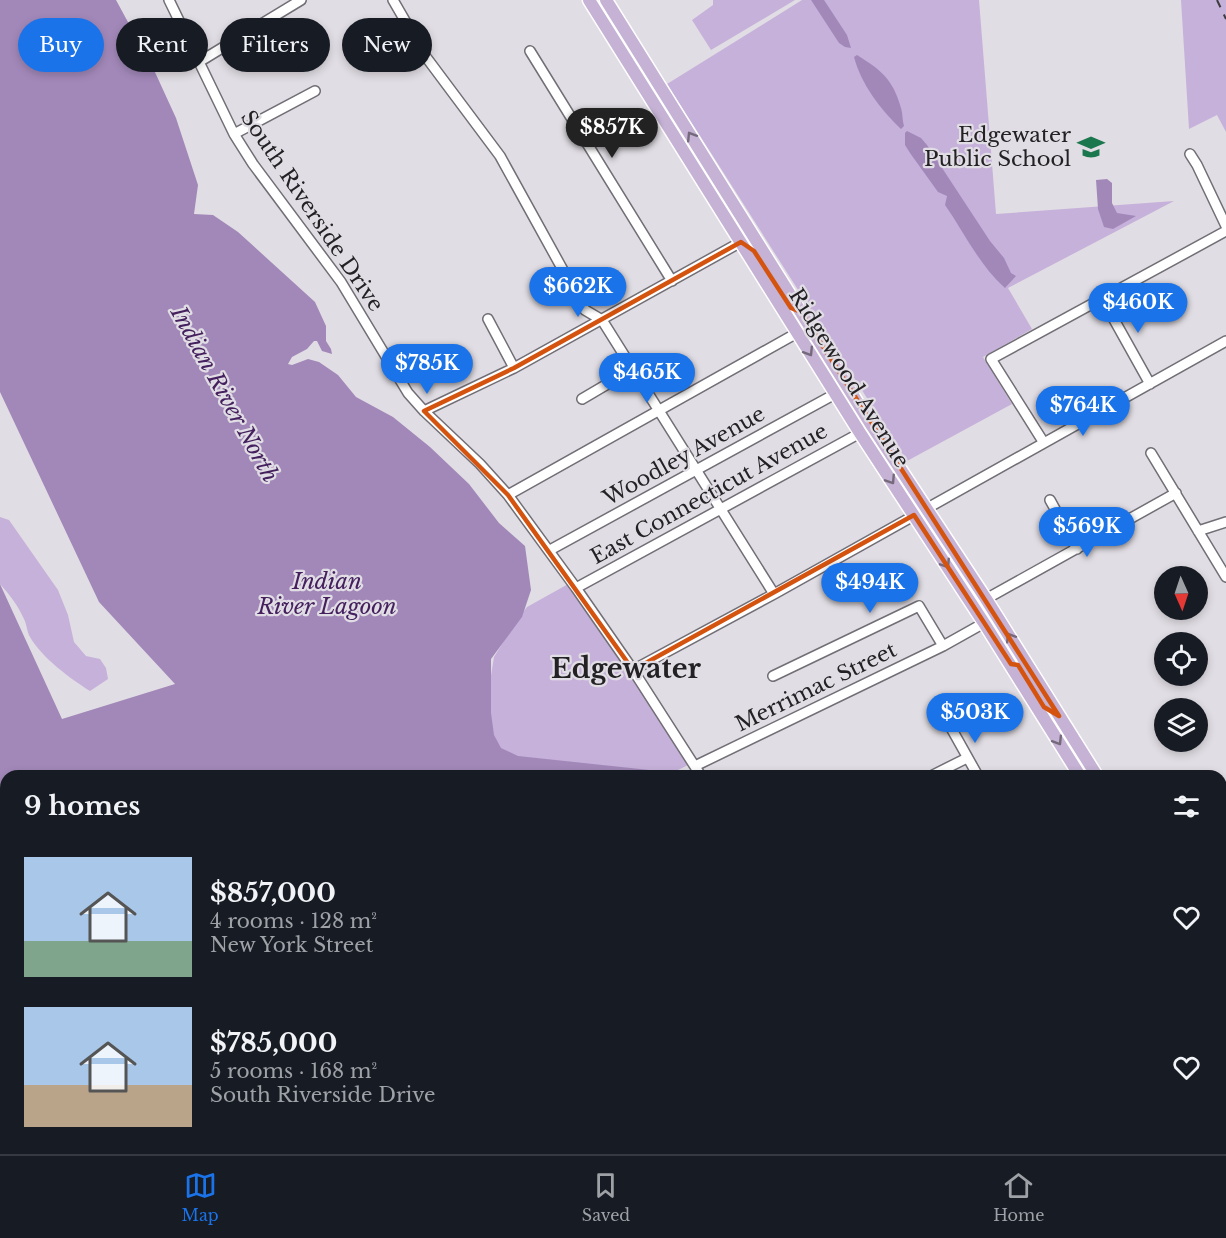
<!DOCTYPE html>
<meta charset="utf-8">
<style>
body{margin:0;font-family:"Libre Baskerville",serif;background:#20242c;color:#f1f3f6;height:100vh;display:flex;flex-direction:column;font-size:22px;white-space:nowrap}
*{box-sizing:border-box;margin:0}
p{font-size:20px;color:#9ea1a6}
.icon{flex:none;width:33px;height:33px;fill:none;stroke:currentColor;stroke-width:2;stroke-linecap:round;stroke-linejoin:round}
.map{position:relative;flex:1;overflow:hidden}
.sheet{position:absolute;left:0px;top:770px;width:1227px;height:386px;display:flex;flex-direction:column;background:#171b24;border-radius:18px 18px 0 0;box-shadow:0 3px 9px #0003}
.sheet>*{flex:none}
.banner{position:absolute;left:18px;top:18px;width:600px;height:54px;display:flex;gap:12px}
.needle{width:39px;rotate:177deg}
.buttons{position:absolute;left:1154px;top:566px;display:grid;gap:12px}
.buttons a{display:grid;place-items:center;width:54px;height:54px;border-radius:50%;background:#171b24;box-shadow:0 3px 9px #0003;font-size:30px}
.price{position:absolute;translate:-50% -51px;padding:0 14px;border-radius:21px;background:#1a73e8;color:#fff;font-size:20px;line-height:39px;filter:drop-shadow(0 2px 3px #0008)}
.price::after{content:'';position:absolute;left:50%;top:36px;width:18px;height:14px;margin-left:-9px;background:inherit;clip-path:polygon(0 0,100% 0,50% 100%)}
.price.selected{background:#222;color:#fff}
ul{padding:0;list-style:none}
li{display:flex;align-items:center;gap:18px;height:150px;padding:0 24px}
li span{display:grid;place-items:center;flex:none;width:168px;height:120px;border-radius:0px;color:#555}
li>.icon{margin-inline-start:auto}
span .icon{width:72px;height:72px;fill:#fffc;stroke-width:1}
li b{font-size:26px}
h2{display:flex;justify-content:space-between;align-items:center;height:72px;padding:0 24px;font-size:26px}
.tag{padding:0 21px;border-radius:27px;background:#171b24;box-shadow:0 3px 9px #0003;font-size:21px;line-height:54px}
.tag.selected{background:#1a73e8;color:#fff}
.menu{display:flex;justify-content:space-around;align-items:center;height:84px;border-top:2px solid #363941;background:#171b24;font-size:16px;color:#9ea1a6}
.menu a{display:grid;justify-items:center;gap:3px}
.menu .selected{color:#1a73e8}
.map>svg:first-child{display:block}
.green{fill:#c6b1da}
.water{fill:#a288b9}
.lines{fill:none;stroke-linecap:round;stroke-linejoin:round}
.minor-casing{stroke:#716e75;stroke-width:12}
.major-casing{stroke:#fff;stroke-width:15}
.minor{stroke:#fff;stroke-width:9}
.major{stroke:#c5b2d4;stroke-width:12}
.rail{stroke:#3e3c40;stroke-width:2;stroke-dasharray:8 8;stroke-linecap:butt}
.oneway{stroke:#746a7c}
.marked{fill:none;stroke:#d4530e;stroke-width:4.5;stroke-linejoin:round}
.labels{text-anchor:middle;stroke-width:4.5;stroke-linejoin:round;paint-order:stroke}
.poi-label{font-size:21px;fill:#232124;stroke:#e1dde4;text-anchor:end}
.street-label{font-size:21px;fill:#232124;stroke:#e1dde4}
.water-label{font-size:22px;font-style:italic;fill:#44205e;stroke:#e1dde4}
.district-label{font-size:27px;font-weight:bold;fill:#232124;stroke:#e1dde4}
</style>
<div class="map">
<svg width="1226" height="1154" viewBox="0 0 1226 1154">
<rect width="100%" height="100%" fill="#e1dde4"/>
<path class="green" d="M713,0H795L711,50L692,20L713,5Z
M802,0H979L996,214L1174,201L1008,288L1032,329L983,357L1012,404L907,461L667,84Z
M1181,0H1226V132L1217,115L1189,129Z
M0,517L9,520L58,590L68,615L74,642L86,656L100,659L106,668L108,679L90,691C71,679 42,658 30,637C27,632 27,625 24,619C18,606 10,595 0,584Z
M570,583L690,764L668,775L653,776L517,761L486,739L484,720L494,657L517,620L527,607Z
M41,1149H175L179,1154H42Z
M788,1149H909L911,1154H778Z
M1030,1149H1168L1171,1154H1033Z"/>
<path class="water" d="M0,0H116L154,70L176,118L198,185L194,214L213,215L238,232L315,302L326,326V341L331,349L332,354L322,351L317,341H314L307,349L292,357L288,364L292,365L308,359L319,362L338,375L356,397L393,417L430,447L469,484L499,523L525,546L531,590L522,617L491,659V713L494,735L501,748L518,756L668,772L672,775L6,776V1149H41L42,1154H0V584L62,719L175,684L99,602L0,392Z
M811,0H824L847,35L851,48L845,47L839,43Z
M857,55C881,70 893,79 901,108C903,114 902,120 904,126L901,129C881,110 861,84 854,57Z
M907,131L921,138L927,145L990,241L1004,258L1011,273L1016,276L1005,288C979,265 964,232 945,205L947,196L938,192L910,153L905,145V133Z
M1107,179L1112,183V203L1117,213L1136,216L1113,229L1104,227L1098,209L1096,180Z
M175,1149H788L778,1154H179Z"/>
<g class="lines">
<defs>
<path id="minor" d="M169,0L234,134L253,164L341,282L408,393L424,411L480,464L508,495L576,588L633,670L701,776
M393,0L426,57L500,156L585,310L602,320L774,594
M530,51L672,281
M199,62L301,0
M234,134L315,91
M1190,154L1197,165L1226,226
M1102,298L1150,384
M488,319L514,368
M582,399L633,369
M424,411L514,368L741,242
M1044,443L991,359L1226,231
M1151,453L1226,577
M508,495L797,333
M1050,500L1077,549
M1198,531L1226,522
M550,550L835,394
M576,588L860,433
M986,599L1176,493
M633,670L774,594L1226,341
M773,676L919,606L943,646
M950,726L978,776
M695,766L943,646L984,623
M931,776L967,758
M1221,821L1226,818
M1221,933L1226,931
M1221,1058L1226,1056
M914,1149L917,1154
M998,1149L1001,1154"/>
<path id="major" d="M589,0L860,433L984,623L1080,776
M606,0L872,426L986,599L1097,776
M1221,991L1226,1000
M1221,1020L1226,1029"/>
</defs>
<use href="#minor" class="minor-casing"/>
<use href="#major" class="major-casing"/>
<use href="#minor" class="minor"/>
<use href="#major" class="major"/>
<path class="rail" d="M1217,0L1226,19"/>
</g>
<defs><path id="oneway-chevron" d="M-2-3.5L2.5 0L-2 3.5" fill="none" stroke-width="1.6" stroke-linecap="round" stroke-linejoin="round" transform="scale(1.5)"/></defs>
<g class="oneway">
<use href="#oneway-chevron" transform="translate(691 136) rotate(-122)"/>
<use href="#oneway-chevron" transform="translate(809 352) rotate(58)"/>
<use href="#oneway-chevron" transform="translate(891 480) rotate(57)"/>
<use href="#oneway-chevron" transform="translate(946 564) rotate(57)"/>
<use href="#oneway-chevron" transform="translate(1010 637) rotate(-122)"/>
<use href="#oneway-chevron" transform="translate(1058 741) rotate(58)"/>
</g>
<path class="marked" d="M741,242L754,251L791,308L801,312L1059,716L1044,707L1018,665L1011,664L914,515L633,670L508,495L424,411L514,368Z"/>
<defs>
<symbol id="school-bare" viewBox="-9 -9 18 18"><path d="M0-5L7-2L0 1L-7-2ZM-4 1L0 2.5L4 1V4Q0 6-4 4Z" fill="#1b784e" stroke="#e1dde4" stroke-width="2.5" paint-order="stroke"/></symbol>
</defs>
<g fill-rule="evenodd">
<use href="#school-bare" x="1072" y="128" width="38" height="38"/>
</g>
<g class="labels">
<g class="poi-label">
<text x="1071" y="142">Edgewater<tspan x="1071" dy="24">Public School</tspan></text>
</g>
<g class="street-label">
<text transform="translate(312 211) rotate(56)" y="7">South Riverside Drive</text>
<text transform="translate(849 378) rotate(58)" y="7">Ridgewood Avenue</text>
<text transform="translate(684 456) rotate(-29)" y="7">Woodley Avenue</text>
<text transform="translate(709 494) rotate(-29)" y="7">East Connecticut Avenue</text>
<text transform="translate(816 687) rotate(-26)" y="7">Merrimac Street</text>
</g>
<g class="water-label">
<text transform="translate(225 394) rotate(61)" y="8">Indian River North</text>
<text x="327" y="589">Indian<tspan x="327" dy="25">River Lagoon</tspan></text>
</g>
<g class="district-label">
<text x="626" y="678">Edgewater</text>
</g>
</g>
</svg>
<div class="buttons">
<a><svg class="needle" viewBox="-14 -14 28 28"><path d="M0-13l5 13h-10z" fill="#e53935"/><path d="M0 13l5-13h-10z" fill="#9ea1a6"/></svg></a>
<a><svg class="icon" aria-label="locate" viewBox="0 0 24 24"><circle cx="12" cy="12" r="6"/><path d="M12 2v4M12 18v4M2 12h4M18 12h4"/></svg></a>
<a><svg class="icon" aria-label="layers" viewBox="0 0 24 24"><path d="M12 4l9 5-9 5-9-5zM3 14l9 5 9-5"/></svg></a>
</div>
<b class="price selected" style="left:612px;top:159px">$857K</b>
<b class="price" style="left:578px;top:318px">$662K</b>
<b class="price" style="left:1138px;top:334px">$460K</b>
<b class="price" style="left:427px;top:395px">$785K</b>
<b class="price" style="left:647px;top:404px">$465K</b>
<b class="price" style="left:1083px;top:437px">$764K</b>
<b class="price" style="left:1087px;top:558px">$569K</b>
<b class="price" style="left:870px;top:614px">$494K</b>
<b class="price" style="left:975px;top:744px">$503K</b>
<div class="banner">
<a class="tag selected">Buy</a>
<a class="tag">Rent</a>
<a class="tag">Filters</a>
<a class="tag">New</a>
</div>
<section class="sheet">
<h2>9 homes<svg class="icon" aria-label="filters" viewBox="0 0 24 24"><path d="M4 7h16M4 17h16"/><circle cx="9" cy="7" r="2"/><circle cx="15" cy="17" r="2"/></svg></h2>
<ul>
<li><span style="background:linear-gradient(#a9c7e8 70%,#7fa58c 0)"><svg class="icon" aria-label="home" viewBox="0 0 24 24"><path d="M3 11l9-7 9 7M6 9v11h12V9"/></svg></span><div><b>$857,000</b><p>4 rooms · 128 m²</p><p>New York Street</p></div><svg class="icon" aria-label="heart" viewBox="0 0 24 24"><path d="M12 20l-8-8c-3-5 5-10 8-4 3-6 11-1 8 4z"/></svg></li>
<li><span style="background:linear-gradient(#a9c7e8 65%,#b9a48a 0)"><svg class="icon" aria-label="home" viewBox="0 0 24 24"><path d="M3 11l9-7 9 7M6 9v11h12V9"/></svg></span><div><b>$785,000</b><p>5 rooms · 168 m²</p><p>South Riverside Drive</p></div><svg class="icon" aria-label="heart" viewBox="0 0 24 24"><path d="M12 20l-8-8c-3-5 5-10 8-4 3-6 11-1 8 4z"/></svg></li>
</ul>
</section>
</div>
<nav class="menu">
<a class="selected"><svg class="icon" aria-label="map" viewBox="0 0 24 24"><path d="M3 6l6-2 6 2 6-2v14l-6 2-6-2-6 2zM9 4v14M15 6v14"/></svg>Map</a>
<a><svg class="icon" aria-label="saved" viewBox="0 0 24 24"><path d="M7 4h10v16l-5-4-5 4z"/></svg>Saved</a>
<a><svg class="icon" aria-label="home" viewBox="0 0 24 24"><path d="M3 11l9-7 9 7M6 9v11h12V9"/></svg>Home</a>
</nav>
